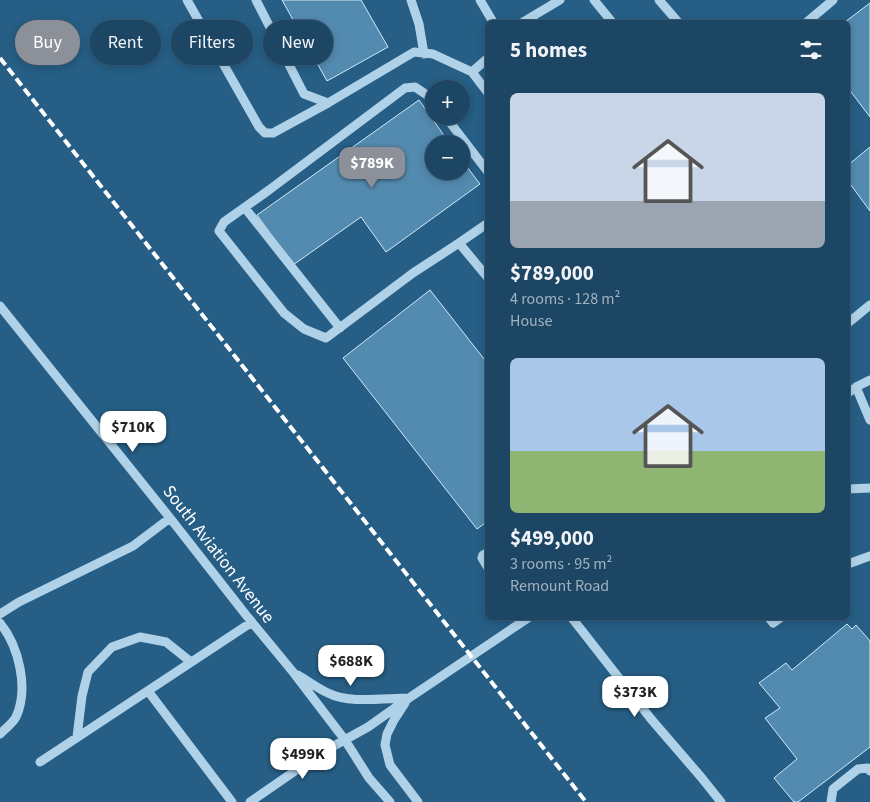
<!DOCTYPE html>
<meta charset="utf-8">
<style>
body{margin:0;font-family:"Source Sans 3",sans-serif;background:#254d6a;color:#f1f3f6;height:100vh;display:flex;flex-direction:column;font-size:19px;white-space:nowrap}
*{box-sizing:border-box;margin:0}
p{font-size:16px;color:#a0b1bf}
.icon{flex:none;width:28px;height:28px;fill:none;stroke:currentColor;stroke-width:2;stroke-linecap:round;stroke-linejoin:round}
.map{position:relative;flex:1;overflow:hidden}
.drawer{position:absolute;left:485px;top:20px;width:365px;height:600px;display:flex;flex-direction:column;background:#1c4664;border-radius:8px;box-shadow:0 2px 8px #0003,0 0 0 1px #3a5e78}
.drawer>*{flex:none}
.guide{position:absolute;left:15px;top:20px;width:395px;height:45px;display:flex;gap:10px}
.tools{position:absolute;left:425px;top:80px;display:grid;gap:10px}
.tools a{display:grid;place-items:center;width:45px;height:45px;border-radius:50%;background:#1c4664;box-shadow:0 2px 8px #0003,0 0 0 1px #3a5e78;font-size:25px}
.price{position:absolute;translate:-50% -42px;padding:0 11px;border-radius:10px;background:#fff;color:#222;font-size:16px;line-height:32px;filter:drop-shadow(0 1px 2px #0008)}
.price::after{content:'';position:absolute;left:50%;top:30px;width:15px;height:11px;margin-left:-8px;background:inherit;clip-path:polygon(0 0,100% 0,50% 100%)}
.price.current{background:#8c9099;color:#fff}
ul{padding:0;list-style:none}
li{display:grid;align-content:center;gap:10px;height:265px;padding:0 25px}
li span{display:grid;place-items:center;height:155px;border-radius:8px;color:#555}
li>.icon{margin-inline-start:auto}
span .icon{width:90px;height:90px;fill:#fffc;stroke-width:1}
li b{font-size:21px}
h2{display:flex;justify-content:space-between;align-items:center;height:60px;padding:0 25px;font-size:21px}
.chip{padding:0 18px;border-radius:22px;background:#1c4664;box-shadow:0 2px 8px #0003,0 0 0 1px #3a5e78;font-size:18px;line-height:45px}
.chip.current{background:#8c9099;color:#fff}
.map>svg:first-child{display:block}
.building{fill:#538aaf;stroke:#d4e9f6}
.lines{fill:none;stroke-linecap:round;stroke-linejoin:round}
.minor{stroke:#b0d2e8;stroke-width:9}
.rail{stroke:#fff;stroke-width:4;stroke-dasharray:9 4;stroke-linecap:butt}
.labels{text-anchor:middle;stroke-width:4.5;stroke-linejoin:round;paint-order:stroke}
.street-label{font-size:18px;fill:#fff;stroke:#265e85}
</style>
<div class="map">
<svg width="870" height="802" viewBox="0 0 870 802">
<rect width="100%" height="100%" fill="#265e85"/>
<path class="building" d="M282,0H361L388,47L327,81Z
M870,3V117L848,88V22H845Z
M419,100L450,144H434V171H461V159L480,184L386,252L361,217L293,265L257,215Z
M870,147V211L848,181V165Z
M430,290L488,364V521L477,529L343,358Z
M847,624L852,629L856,625L870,641V747L798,802H794L774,778L797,759L765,718L780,708L759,683L786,663L792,670Z"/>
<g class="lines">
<path class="minor" d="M187,0L259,127L265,133H273L328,103
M256,0L304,94L328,103L414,52L433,54L472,72L488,93
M411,0L419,24L424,54
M480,0L493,22
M594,0L612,22
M659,0L678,22
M523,22L560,0
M807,22L833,0
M472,72L488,58
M434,103L427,95L415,87L405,88L269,190L224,222L219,231L284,313L304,329L326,338L413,273L459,243L488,278
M445,116L488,172
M245,208L340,328
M459,243L488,223
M0,306L170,518L246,615L293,672L345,740L369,778L390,802
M848,323L870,305
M856,387L870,420
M848,393L856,387L870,380
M848,489L870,488
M488,552L483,555L482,558L488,568
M848,564L870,556
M0,614L19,602L133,546L170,518
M572,618L651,719L701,777L721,802
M769,618L773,623L780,618
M0,623C19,646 29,689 16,717C13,723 5,729 0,734
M298,675C308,681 317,688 328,693C349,704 385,698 409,698
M148,691L232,802
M405,703L394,720L387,734L385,745L390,765L418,802
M77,737L82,696L88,672L112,647L140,637L166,642L191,662
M40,762L252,622
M250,802L321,753L368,727L409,698L528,618
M831,802L833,789L858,769L868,768L870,771"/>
<path class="rail" d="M0,58L586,802"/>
</g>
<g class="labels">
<g class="street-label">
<text transform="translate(219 554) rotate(52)" y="6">South Aviation Avenue</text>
</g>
</g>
</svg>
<div class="tools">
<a>+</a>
<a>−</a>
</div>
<b class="price current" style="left:372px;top:189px">$789K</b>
<b class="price" style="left:133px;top:453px">$710K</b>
<b class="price" style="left:351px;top:687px">$688K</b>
<b class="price" style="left:635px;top:718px">$373K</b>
<b class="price" style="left:303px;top:780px">$499K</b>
<div class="guide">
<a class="chip current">Buy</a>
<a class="chip">Rent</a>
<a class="chip">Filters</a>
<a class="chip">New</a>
</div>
<section class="drawer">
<h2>5 homes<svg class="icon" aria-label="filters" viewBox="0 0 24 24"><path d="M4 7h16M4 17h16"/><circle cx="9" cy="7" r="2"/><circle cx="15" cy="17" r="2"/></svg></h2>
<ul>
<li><span style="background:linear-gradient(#c9d6e8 70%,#9aa5b1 0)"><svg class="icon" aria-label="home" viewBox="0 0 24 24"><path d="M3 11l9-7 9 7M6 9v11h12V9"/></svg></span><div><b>$789,000</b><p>4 rooms · 128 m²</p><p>House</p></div></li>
<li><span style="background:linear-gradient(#a9c7e8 60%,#8fb573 0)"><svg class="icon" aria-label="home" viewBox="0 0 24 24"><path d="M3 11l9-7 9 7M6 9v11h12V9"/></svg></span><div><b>$499,000</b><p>3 rooms · 95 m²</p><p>Remount Road</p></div></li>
</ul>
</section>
</div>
